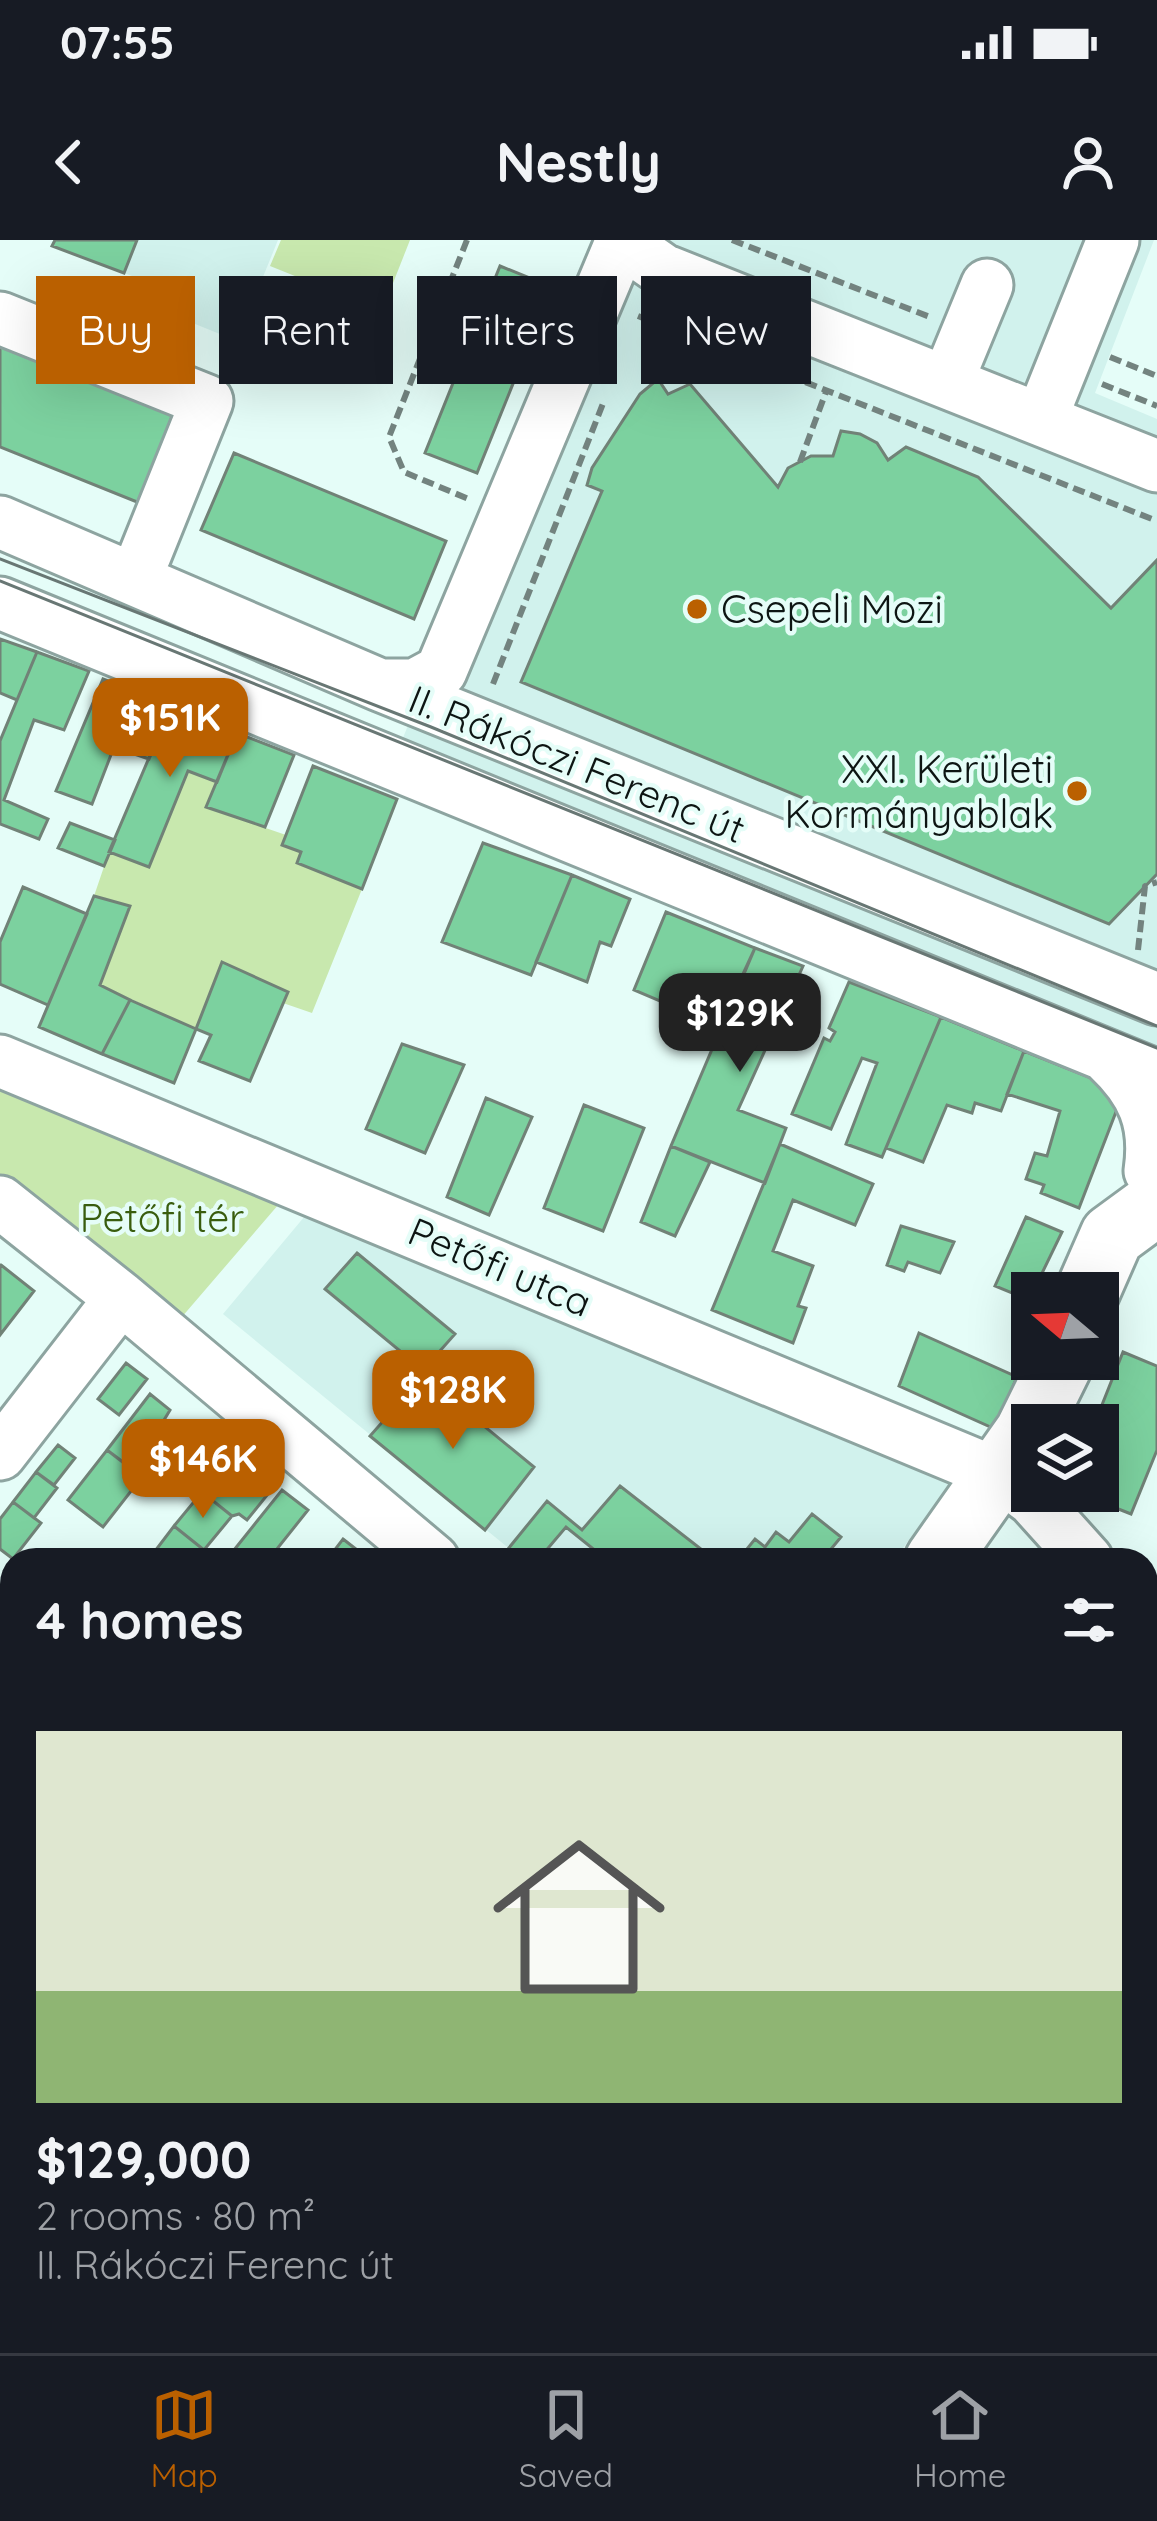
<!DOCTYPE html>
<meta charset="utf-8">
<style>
body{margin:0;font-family:Quicksand,sans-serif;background:#242831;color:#f1f3f6;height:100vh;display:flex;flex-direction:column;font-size:45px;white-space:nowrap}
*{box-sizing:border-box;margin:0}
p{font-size:39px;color:#9ea1a6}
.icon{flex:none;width:66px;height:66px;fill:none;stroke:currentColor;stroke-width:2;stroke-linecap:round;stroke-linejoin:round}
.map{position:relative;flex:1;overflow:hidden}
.sheet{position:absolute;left:0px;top:1308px;width:1158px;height:807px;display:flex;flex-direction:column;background:#171b24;border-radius:36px 36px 0 0;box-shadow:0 12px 48px #0002}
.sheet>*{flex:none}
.banner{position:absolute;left:36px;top:36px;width:1086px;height:108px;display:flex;gap:24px}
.needle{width:78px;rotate:289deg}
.buttons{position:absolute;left:1011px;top:1032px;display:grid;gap:24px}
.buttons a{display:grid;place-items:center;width:108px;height:108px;border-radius:0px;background:#171b24;box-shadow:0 12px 48px #0002;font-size:60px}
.price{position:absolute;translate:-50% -102px;padding:0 27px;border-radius:24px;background:#ba6000;color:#fff;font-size:39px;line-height:78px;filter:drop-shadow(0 3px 6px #0008)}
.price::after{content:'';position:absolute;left:50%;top:72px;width:36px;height:27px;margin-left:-18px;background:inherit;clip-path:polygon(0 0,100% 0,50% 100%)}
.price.selected{background:#222;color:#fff}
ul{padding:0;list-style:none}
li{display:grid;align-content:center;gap:24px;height:636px;padding:0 36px}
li+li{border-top:3px solid #363941}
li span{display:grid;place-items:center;height:372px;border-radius:0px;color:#555}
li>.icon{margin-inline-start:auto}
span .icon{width:216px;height:216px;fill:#fffc;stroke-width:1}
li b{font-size:51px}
h2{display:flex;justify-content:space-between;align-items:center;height:144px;padding:0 36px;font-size:51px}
.pill{padding:0 42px;border-radius:0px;background:#171b24;box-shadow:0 12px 48px #0002;font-size:42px;line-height:108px}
.pill.selected{background:#ba6000;color:#fff}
.status{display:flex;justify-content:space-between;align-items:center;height:84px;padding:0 60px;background:#171b24;direction:ltr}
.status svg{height:33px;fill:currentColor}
header{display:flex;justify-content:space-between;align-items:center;height:156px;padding:0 36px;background:#171b24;font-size:54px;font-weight:800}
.menu{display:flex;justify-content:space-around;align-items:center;height:168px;border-top:3px solid #363941;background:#171b24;font-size:33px;color:#9ea1a6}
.menu a{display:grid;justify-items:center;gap:6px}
.menu .selected{color:#ba6000}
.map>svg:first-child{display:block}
.built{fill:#d1f2ed}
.green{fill:#c8e8ae}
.building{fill:#7cd19f;stroke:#718277;stroke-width:3}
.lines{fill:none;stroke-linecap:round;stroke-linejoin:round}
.minor-casing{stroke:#8da4a0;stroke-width:57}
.major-casing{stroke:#8da4a0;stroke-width:69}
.path{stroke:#73837f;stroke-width:6;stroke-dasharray:12 6;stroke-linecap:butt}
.minor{stroke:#fff;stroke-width:51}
.major{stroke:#fff;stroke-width:63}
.tram{stroke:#687774;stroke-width:3}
.poi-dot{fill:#ba6000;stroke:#e5fdf8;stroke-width:4.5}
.labels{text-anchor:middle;stroke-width:9;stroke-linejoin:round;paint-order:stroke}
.poi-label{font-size:39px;fill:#0d1513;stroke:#e5fdf8;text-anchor:start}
.street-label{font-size:39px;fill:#0d1513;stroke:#e5fdf8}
.park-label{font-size:39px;fill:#395d0e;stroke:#e5fdf8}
</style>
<div class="status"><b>07:55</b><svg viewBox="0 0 49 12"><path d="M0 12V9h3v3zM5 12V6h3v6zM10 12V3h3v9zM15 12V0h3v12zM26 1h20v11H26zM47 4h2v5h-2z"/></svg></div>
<header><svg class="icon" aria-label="back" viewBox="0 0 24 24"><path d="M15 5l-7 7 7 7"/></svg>Nestly<svg class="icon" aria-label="person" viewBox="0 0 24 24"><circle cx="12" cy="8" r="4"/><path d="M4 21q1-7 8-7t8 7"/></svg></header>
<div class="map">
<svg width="1157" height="2113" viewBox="0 0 1157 2113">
<rect width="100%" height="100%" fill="#e5fdf8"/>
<path class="built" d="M55,0H278L237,101L141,62L148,42L52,6Z
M608,0H1154L1095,153L1157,179V851L386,539Z
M320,958L957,1236L894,1320H523L223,1074Z"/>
<path class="green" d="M281,0H410L382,71L270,26Z
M188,531L217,542L207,568L286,595L283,605L301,612L297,624L362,649L312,773L283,763L288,752L223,723L196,789L100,745L129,667L94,656L109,612L149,626Z
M0,830L291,950L175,1085L0,944Z"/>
<path class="building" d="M55,0H137L124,33L52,6Z
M500,26L552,47L477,233L425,213Z
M0,103L179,175L142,264L0,207Z
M658,139L668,154L690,144L778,247L788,228L811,216H833L841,191L860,194L877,203L888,220L906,207L978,237L1111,368L1157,320V634L1109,684L521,442L602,251L587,245L592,228L640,154Z
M234,213L446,301L414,379L201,290Z
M0,399L37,412L17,460L0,453Z
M37,412L89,431L64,490L34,480L4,560L48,579L39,599L0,584V501Z
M103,439L171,466L149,519L114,507L92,564L56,551Z
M171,466L237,493L217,542L188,531L149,627L109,612Z
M237,493L294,515L265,587L206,567Z
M313,526L397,559L362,649L297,623L301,612L282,605Z
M70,583L115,600L104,626L58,608Z
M483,603L572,635L531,735L442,702Z
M572,635L630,659L611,706L600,702L587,742L536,722Z
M23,647L87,674L48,765L0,744V702Z
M94,656L130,666L100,745L130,760L102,814L39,787Z
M666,672L755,708L719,786L634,750Z
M755,708L803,726L738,870L786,888L765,943L671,906Z
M222,722L288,752L250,841L199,821L211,795L196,789Z
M849,742L941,777L882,917L846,904L877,823L862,818L831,889L792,874L824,798L830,801L835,792L829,788Z
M130,760L196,789L174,843L102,814Z
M941,777L1024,811L1001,871L975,863L972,873L947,865L923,922L886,908Z
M402,804L464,825L425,913L366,889Z
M1024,811L1124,851L1079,968L1041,953L1044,945L1026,939L1035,913L1047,916L1060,871L1007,854Z
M486,858L532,877L489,975L447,957Z
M584,865L644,888L603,991L544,968Z
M780,904L873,944L855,985L793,960L773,1011L813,1026L798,1066L806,1068L793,1103L712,1070Z
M671,906L710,922L675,996L641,982Z
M1026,977L1062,992L1029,1060L995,1046Z
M901,986L954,1002L940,1033L908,1022L904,1031L887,1025Z
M357,1013L455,1094L423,1130L325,1049Z
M1,1025L34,1051L0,1095V1025Z
M919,1093L1017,1137L995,1189L899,1146Z
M1123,1112L1157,1126V1210L1131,1274L1073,1251H1098V1185H1094Z
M126,1123L147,1139L119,1175L98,1159Z
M423,1136L534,1227L485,1290L370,1196Z
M150,1154L170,1170L149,1205L160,1214L147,1230L136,1222L131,1228L107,1210Z
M58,1205L75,1218L54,1245L36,1232Z
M107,1210L142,1237L103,1287L68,1260Z
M230,1216H241L276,1244L247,1280L239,1274L232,1276L202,1252Z
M36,1232L57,1248L34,1278L13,1262Z
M620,1246L715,1320H619L613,1315L607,1320L566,1287L538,1320H523L508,1309L547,1261L582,1290Z
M282,1250L308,1270L273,1314L268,1310L260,1320H226Z
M202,1252L232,1276L204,1310L174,1286Z
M13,1262L41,1283L13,1319L0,1309V1279Z
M812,1274L841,1297L822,1320H738L755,1299L765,1307L776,1292L789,1302Z
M174,1286L204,1310L197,1320H158L152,1315Z
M343,1299L370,1320H327Z
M12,1492V1549L0,1564V1508Z
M1146,1678L1157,1687V1772L1146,1763Z"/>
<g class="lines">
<defs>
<path id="minor" d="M620,0L663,30L1157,226
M0,78L207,161L145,315
M947,142L987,45
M1041,179L1113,0
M0,282L380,445L1157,759
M0,363L1157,836
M380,445H415L441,431L622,0
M1108,818C1143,851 1157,883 1150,931
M0,821L1000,1235L1033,1260L1087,1320
M0,962L121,1058L433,1320
M0,1214L121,1058
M1146,1386L1157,1398
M0,1662L12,1671
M1146,1900L1157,1909
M554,2103L566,2113"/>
<path id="major" d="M1087,1053L1112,996L1157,963
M937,1320L1027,1192L1063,1119
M0,1751L12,1761
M368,2103L381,2113
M458,2103L470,2113"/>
</defs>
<use href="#minor" class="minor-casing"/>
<use href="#major" class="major-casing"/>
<path class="path" d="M467,0L389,197L404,232L471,260
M732,0L930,77
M638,76L1157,281
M1110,117L1157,136
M1102,144L1157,166
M800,222L827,149
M493,444L604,161
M1138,710L1145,646L1157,642"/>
<use href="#minor" class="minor"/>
<use href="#major" class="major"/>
<path class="tram" d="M0,319L431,487L1157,786
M0,341L1157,808"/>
</g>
<g class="poi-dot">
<circle cx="697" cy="369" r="12"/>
<circle cx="1077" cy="551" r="12"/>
</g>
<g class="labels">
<g class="poi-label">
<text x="721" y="383">Csepeli Mozi</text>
<text x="1053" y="543" text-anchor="end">XXI. Kerületi<tspan x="1053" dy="45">Kormányablak</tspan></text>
</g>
<g class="street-label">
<text transform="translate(577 524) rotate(22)" y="14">II. Rákóczi Ferenc út</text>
<text transform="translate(500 1027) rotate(23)" y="14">Petőfi utca</text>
</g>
<g class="park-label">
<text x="162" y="992">Petőfi tér</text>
</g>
</g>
</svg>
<div class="buttons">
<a><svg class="needle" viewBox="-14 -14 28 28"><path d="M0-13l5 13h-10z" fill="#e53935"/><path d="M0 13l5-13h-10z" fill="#9ea1a6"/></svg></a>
<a><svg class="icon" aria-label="layers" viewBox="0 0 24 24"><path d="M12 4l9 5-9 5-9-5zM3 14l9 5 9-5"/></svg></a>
</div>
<b class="price" style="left:170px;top:540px">$151K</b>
<b class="price selected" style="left:740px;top:835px">$129K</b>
<b class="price" style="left:453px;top:1212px">$128K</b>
<b class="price" style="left:203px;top:1281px">$146K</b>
<div class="banner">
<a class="pill selected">Buy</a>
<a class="pill">Rent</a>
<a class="pill">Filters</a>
<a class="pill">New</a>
</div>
<section class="sheet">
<h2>4 homes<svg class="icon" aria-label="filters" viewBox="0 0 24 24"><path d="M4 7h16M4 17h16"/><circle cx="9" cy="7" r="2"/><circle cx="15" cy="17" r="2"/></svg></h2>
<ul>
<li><span style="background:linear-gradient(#dfe7d0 70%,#8fb573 0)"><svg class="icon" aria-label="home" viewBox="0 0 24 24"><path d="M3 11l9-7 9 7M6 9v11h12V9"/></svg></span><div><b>$129,000</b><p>2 rooms · 80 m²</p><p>II. Rákóczi Ferenc út</p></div></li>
</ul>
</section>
</div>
<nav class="menu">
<a class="selected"><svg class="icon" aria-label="map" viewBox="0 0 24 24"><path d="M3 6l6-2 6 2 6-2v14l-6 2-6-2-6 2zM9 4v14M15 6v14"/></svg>Map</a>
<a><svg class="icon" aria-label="saved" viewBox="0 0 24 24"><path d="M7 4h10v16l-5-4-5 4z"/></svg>Saved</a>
<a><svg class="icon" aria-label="home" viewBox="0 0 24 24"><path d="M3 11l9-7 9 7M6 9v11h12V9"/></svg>Home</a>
</nav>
